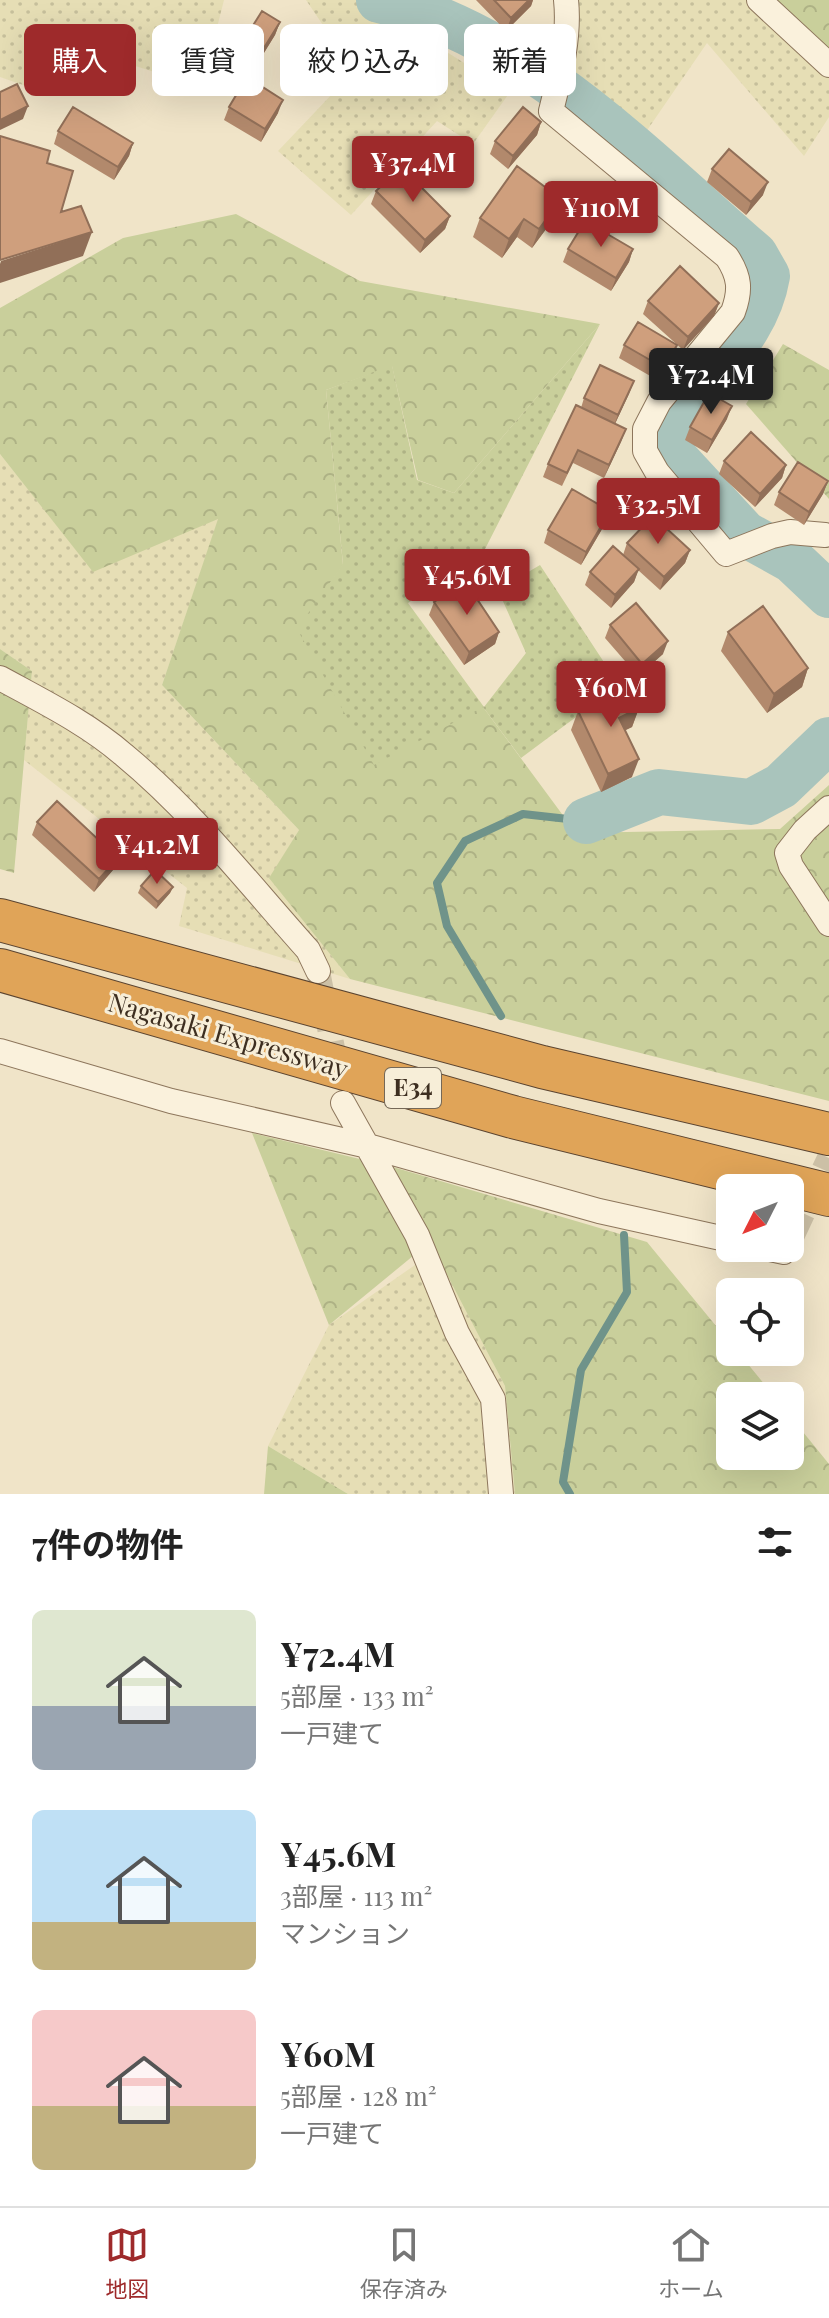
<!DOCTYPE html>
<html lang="ja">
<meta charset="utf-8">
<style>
body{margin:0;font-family:"Playfair Display","Noto Sans JP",serif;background:#f2f2f2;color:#222;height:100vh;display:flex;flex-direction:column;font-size:30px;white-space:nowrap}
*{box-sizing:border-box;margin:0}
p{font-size:26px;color:#767676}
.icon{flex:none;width:44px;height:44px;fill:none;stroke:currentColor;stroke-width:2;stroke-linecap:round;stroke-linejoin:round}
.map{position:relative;height:1494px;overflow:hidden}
.panel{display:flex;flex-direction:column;background:#fff;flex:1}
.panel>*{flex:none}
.guide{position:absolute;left:24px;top:24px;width:782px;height:72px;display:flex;gap:16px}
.needle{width:52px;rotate:228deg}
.tools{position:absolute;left:716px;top:1174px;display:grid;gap:16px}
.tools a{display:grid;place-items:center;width:88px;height:88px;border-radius:12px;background:#fff;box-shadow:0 8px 32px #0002;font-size:40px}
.price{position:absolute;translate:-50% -68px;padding:0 18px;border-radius:8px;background:#9e2a2b;color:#fff;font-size:26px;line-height:52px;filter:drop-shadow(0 2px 4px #0008)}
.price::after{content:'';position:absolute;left:50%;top:48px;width:24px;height:18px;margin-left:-12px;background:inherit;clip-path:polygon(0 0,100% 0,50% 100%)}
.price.active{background:#222;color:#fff}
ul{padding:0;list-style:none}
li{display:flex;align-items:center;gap:24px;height:200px;padding:0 32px}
li span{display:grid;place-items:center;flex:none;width:224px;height:160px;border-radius:12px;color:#555}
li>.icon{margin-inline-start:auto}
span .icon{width:96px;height:96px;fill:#fffc;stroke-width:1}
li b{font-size:34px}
h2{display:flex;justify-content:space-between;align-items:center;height:96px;padding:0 32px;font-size:34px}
.tag{padding:0 28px;border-radius:12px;background:#fff;box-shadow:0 8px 32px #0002;font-size:28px;line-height:72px}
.tag.active{background:#9e2a2b;color:#fff}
.dock{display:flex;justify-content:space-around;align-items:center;height:112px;border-top:2px solid #e0e0e0;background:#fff;font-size:22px;color:#767676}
.dock a{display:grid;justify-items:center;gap:4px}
.dock .active{color:#9e2a2b}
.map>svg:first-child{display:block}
.farmland{fill:url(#farmland-dots)}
.forest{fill:url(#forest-crowns)}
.garden{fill:url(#garden-dots)}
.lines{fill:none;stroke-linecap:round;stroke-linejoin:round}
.stream{stroke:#6f938a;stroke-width:8}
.river{stroke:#a9c4bc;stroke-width:46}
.minor-tunnel{stroke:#ccc0a6;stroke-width:24;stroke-dasharray:24 12;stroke-linecap:butt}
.minor-casing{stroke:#8d765c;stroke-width:26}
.motorway-casing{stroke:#5b4430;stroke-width:44}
.minor{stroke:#faf1dc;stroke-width:24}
.motorway{stroke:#e0a458;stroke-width:42}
.wall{fill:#b2896c}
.shaded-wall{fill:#916f58}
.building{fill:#cf9f7d;stroke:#916f58;stroke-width:2}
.labels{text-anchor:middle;stroke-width:6;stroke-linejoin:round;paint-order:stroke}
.shield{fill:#f7eed8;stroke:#756857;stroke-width:2}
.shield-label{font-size:24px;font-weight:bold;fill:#3d2e20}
.street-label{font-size:26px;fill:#3d2e20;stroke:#f7eed8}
</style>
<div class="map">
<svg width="829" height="1494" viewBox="0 0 829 1494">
<defs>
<pattern id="farmland-dots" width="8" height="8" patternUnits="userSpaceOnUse" patternTransform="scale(2)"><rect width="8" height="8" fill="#e6deb5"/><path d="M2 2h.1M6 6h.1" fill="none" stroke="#c6bf9b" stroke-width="1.8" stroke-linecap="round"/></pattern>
<pattern id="forest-crowns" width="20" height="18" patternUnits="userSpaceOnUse" patternTransform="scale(2)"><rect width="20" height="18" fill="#c9cf9b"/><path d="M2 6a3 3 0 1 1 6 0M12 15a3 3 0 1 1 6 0" fill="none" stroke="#aeb285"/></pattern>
<pattern id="garden-dots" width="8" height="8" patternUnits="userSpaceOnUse" patternTransform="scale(2)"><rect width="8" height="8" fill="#c9cf9b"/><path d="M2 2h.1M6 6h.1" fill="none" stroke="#aeb285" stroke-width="1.8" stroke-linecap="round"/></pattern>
</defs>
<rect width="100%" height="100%" fill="#f0e4c8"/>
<path class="farmland" d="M0,0H224L202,87L129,64L26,86L0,77Z
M306,0H418L412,30L510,92L473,144L437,121L351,215L278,151L354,71Z
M579,0H769L829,56V117L804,156L707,43L639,142L575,89Z
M0,454L93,571L219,518L162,685L299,830L270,878L350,979L179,926L187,888L24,760L32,671L0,649Z
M435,1251L505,1386L515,1494H348L268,1446L329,1325Z"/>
<path class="forest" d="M769,0H829V56Z
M236,214L360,281L600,324L454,493L418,480L392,366L326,390L343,565L298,629L483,707L576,833L780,829L829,785V1101L350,979L269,878L299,830L162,685L218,519L93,572L0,454V308L123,238Z
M783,344L829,370V499L746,404Z
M0,649L32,671L14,873L0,869Z
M252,1133L393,1167L647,1242L730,1343V1352H738L774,1396H730V1456H790V1416L829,1464V1494H515L505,1386L430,1242L329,1325Z
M268,1446L348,1494H264Z"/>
<path class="garden" d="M600,324L484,551L408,603L484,707L526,653L498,590L540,565L619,685L521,758L483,707L374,765L297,629L343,564L326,390L392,365L417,480L454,493Z"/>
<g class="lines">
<path class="stream" d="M501,1016L447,926L437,883L465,841L523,814L586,821
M570,1494L563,1482L581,1370L627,1292L624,1235"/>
<path class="river" d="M379,0C526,35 644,159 755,255L767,276C758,329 720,361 690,403C683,413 677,424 670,435L674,457L745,534L792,560L829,595
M586,821L659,792L751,802L781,786L829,740"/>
<path class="minor-tunnel" d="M318,971L338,1074
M793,1235L829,1158"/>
<defs>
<path id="minor" d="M566,0C570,37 560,75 551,111L727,257C740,277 741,290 733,312L659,402L645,429V451L657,472L726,554L772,536L790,532L825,535
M759,0L829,65
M0,678C42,701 87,723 124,755C193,812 249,884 308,950L318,971
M829,808L805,830L787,853L791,866L829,924
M0,1051L171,1101L368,1146L599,1211L730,1240
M343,1103L417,1235L457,1333L493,1399L501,1494
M765,1248L784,1252L786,1248"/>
<path id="motorway" d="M0,920L542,1067L829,1134
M0,970L513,1117L829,1195"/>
</defs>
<use href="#minor" class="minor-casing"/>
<use href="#motorway" class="motorway-casing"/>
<use href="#minor" class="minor"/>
<use href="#motorway" class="motorway"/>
</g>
<path class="wall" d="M476,0H533L531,6L506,31Z
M280,22L275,35L249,77L231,66L236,53Z
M229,107L278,113L261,142L224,120Z
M541,122L537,135L508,169L490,154L495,141Z
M58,131L133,143L129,156L114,180L54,144Z
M712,169L763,195L746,215L707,182Z
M376,191L450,216L445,229L420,253L371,204Z
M555,217L532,248L517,237L502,258L473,237L480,218Z
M568,249H633L629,262L611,291L563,262Z
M648,301L719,303L714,316L683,350L643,314Z
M624,345H677L672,358L659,381L619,358Z
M634,381L615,424L626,429L604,478L573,463L562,486L543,477L548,464L581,408L584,398Z
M727,419L707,453L685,440L690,427Z
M724,461L786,465L782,478L755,507L719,474Z
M828,481L823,494L804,525L774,505L779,492Z
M610,511L605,524L581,565L544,543L548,530Z
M627,543L690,550L685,563L660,590L638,570L634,582L611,608L585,585L590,572L623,555Z
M434,602L499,632L495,644L464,665L429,615Z
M610,625L663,654L638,676L605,638Z
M728,632L808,668L802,687L767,713L721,651Z
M639,708L632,727L625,730L632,777L601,792L571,730L578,711Z
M37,822L113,870L94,892L32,835Z
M141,886L173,887L170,893L156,909L138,893Z"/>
<path class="shaded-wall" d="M529,0H533L531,6L506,31L511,18Z
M280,22L275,35L249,77L254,64Z
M283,100L278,113L261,142L265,129Z
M28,106L23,119L0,130V120Z
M541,122L537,135L508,169L513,156Z
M133,143L129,156L114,180L118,167Z
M768,182L763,195L746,215L751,202Z
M561,199L555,217L532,248L539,229Z
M450,216L445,229L420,253L425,240Z
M524,219L517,237L502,258L509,239Z
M92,232L83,256L0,283V264L1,261Z
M633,249L629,262L611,291L616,278Z
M719,303L714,316L683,350L688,337Z
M677,345L672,358L659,381L664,368Z
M634,381L629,394L613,428L618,415Z
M732,406L727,419L707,453L712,440Z
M626,429L621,442L604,478L609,465Z
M786,465L782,478L755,507L760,494Z
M828,481L823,494L804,525L809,512Z
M610,511L605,524L581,565L586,552Z
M690,550L685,563L660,590L664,577Z
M639,569L634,582L611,608L615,595Z
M499,632L495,644L464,665L469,652Z
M668,641L663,654L638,676L642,664Z
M808,668L802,687L767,713L774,694Z
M639,708L632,727L612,737L619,718Z
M639,759L632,777L601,792L608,774Z
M118,858L113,870L94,892L99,879Z
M173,887L170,893L156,909L158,902Z"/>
<path class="building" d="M494,0H529L511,18Z
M262,11L280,22L254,64L236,53Z
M247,77L283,100L265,129L229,107Z
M17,84L28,106L0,120V92Z
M73,107L133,143L118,167L58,131Z
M523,107L541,122L513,156L495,141Z
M0,136L50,151L47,163L73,171L61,212L81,206L92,232L0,260Z
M729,149L768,182L751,202L712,169Z
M517,166L561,199L539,229L524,219L509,239L480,218Z
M401,167L450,216L425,240L376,191Z
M585,221L633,249L616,278L568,249Z
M680,266L719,303L688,337L648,301Z
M638,322L677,345L664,368L624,345Z
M600,365L634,381L618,415L584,398Z
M709,393L732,406L712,440L690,427Z
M576,405L626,429L609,465L578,450L567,473L548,464Z
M751,432L786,465L760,494L724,461Z
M798,462L828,481L809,512L779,492Z
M572,489L610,511L586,552L548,530Z
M653,516L690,550L664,577L627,543Z
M613,546L639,569L615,595L590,572Z
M465,581L499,632L469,652L434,602Z
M636,603L668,641L642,664L610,625Z
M763,606L808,668L774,694L728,632Z
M628,686L639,708L619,718L639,759L608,774L578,711Z
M57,801L118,858L99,879L37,822Z
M155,870L173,887L158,902L141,886Z"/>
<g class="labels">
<rect class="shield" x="385" y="1068" width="56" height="40" rx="6"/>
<g class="shield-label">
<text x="413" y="1096">E34</text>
</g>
<g class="street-label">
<text transform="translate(228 1036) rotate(16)" y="9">Nagasaki Expressway</text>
</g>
</g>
</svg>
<div class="tools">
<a><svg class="needle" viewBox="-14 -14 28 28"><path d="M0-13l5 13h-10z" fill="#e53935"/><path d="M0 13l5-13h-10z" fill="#767676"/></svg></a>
<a><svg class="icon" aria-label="locate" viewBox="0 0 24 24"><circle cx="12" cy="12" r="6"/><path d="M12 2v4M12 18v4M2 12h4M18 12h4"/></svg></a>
<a><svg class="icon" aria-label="layers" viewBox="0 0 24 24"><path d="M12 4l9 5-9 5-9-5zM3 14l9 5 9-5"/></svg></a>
</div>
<b class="price" style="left:413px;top:204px">¥37.4M</b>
<b class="price" style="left:601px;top:249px">¥110M</b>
<b class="price active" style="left:711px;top:416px">¥72.4M</b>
<b class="price" style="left:658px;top:546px">¥32.5M</b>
<b class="price" style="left:467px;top:617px">¥45.6M</b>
<b class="price" style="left:611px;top:729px">¥60M</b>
<b class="price" style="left:157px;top:886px">¥41.2M</b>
<div class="guide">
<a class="tag active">購入</a>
<a class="tag">賃貸</a>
<a class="tag">絞り込み</a>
<a class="tag">新着</a>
</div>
</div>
<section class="panel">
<h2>7件の物件<svg class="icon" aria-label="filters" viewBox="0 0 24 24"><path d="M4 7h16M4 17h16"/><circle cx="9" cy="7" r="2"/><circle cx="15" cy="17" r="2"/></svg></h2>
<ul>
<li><span style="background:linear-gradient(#dfe7d0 60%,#9aa5b1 0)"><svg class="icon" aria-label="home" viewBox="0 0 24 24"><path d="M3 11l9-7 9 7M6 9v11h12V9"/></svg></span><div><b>¥72.4M</b><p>5部屋 · 133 m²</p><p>一戸建て</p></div></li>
<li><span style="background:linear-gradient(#bfe0f5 70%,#c2b280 0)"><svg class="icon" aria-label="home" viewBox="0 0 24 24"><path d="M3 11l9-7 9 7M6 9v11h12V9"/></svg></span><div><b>¥45.6M</b><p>3部屋 · 113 m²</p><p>マンション</p></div></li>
<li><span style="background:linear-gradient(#f6c9c9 60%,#c2b280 0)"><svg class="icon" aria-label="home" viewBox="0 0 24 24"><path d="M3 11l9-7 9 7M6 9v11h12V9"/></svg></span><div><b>¥60M</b><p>5部屋 · 128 m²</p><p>一戸建て</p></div></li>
</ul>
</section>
<nav class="dock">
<a class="active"><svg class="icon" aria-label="map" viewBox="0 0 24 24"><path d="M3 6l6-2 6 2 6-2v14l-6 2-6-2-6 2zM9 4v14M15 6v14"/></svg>地図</a>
<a><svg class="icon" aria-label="saved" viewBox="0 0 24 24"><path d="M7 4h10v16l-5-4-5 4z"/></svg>保存済み</a>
<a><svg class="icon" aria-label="home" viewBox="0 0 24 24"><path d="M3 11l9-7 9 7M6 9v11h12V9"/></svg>ホーム</a>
</nav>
